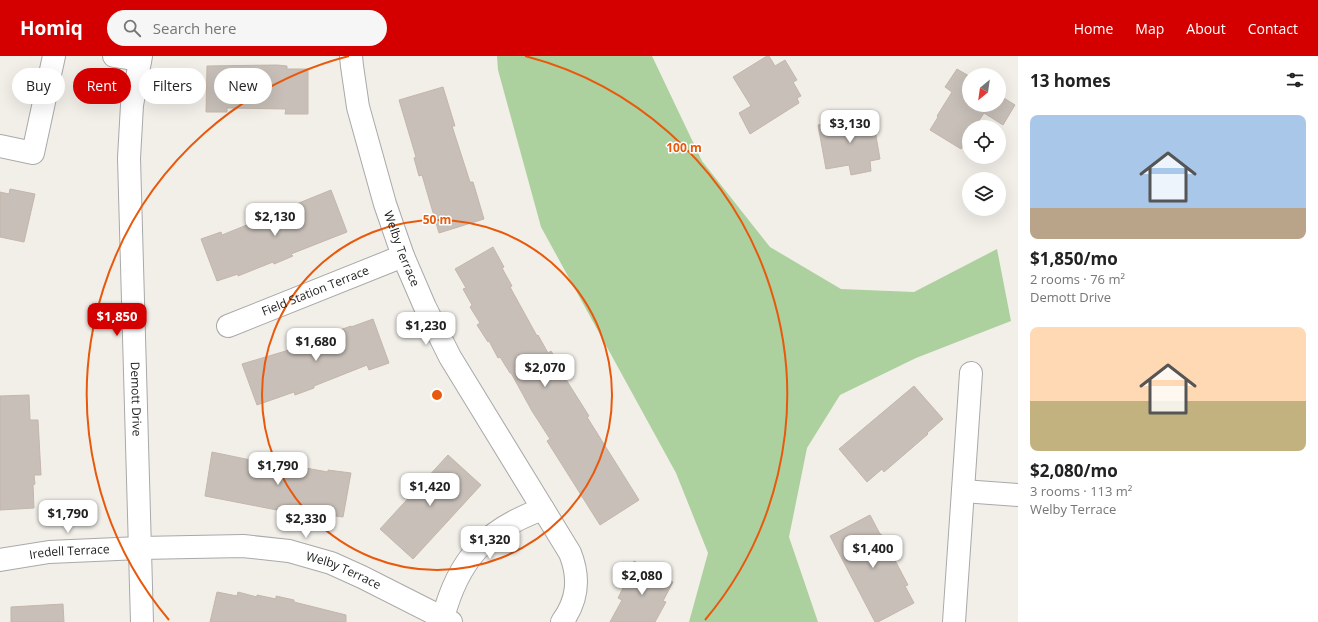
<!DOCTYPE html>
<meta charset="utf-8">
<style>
body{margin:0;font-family:"Open Sans",sans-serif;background:#f6f6f6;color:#222;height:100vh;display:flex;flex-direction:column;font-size:15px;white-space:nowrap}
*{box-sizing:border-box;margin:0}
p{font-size:13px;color:#767676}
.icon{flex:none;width:22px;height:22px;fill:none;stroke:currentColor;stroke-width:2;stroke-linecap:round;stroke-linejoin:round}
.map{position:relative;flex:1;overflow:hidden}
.panel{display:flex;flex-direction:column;background:#fff;width:300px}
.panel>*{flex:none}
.banner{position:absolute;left:12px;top:12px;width:380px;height:36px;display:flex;gap:8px}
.needle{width:26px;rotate:209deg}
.controls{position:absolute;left:962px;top:12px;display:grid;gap:8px}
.controls a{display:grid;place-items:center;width:44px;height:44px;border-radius:50%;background:#fff;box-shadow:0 4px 16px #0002;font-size:20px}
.price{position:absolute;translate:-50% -34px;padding:0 9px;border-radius:8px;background:#fff;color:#222;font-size:13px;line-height:26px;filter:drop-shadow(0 1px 2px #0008)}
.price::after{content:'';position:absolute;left:50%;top:24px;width:12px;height:9px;margin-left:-6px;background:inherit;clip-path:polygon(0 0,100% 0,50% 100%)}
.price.selected{background:#d40000;color:#fff}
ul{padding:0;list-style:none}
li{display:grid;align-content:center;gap:8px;height:212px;padding:0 12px}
li span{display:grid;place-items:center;height:124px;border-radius:8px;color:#555}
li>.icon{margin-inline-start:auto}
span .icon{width:72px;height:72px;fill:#fffc;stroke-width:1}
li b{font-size:17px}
h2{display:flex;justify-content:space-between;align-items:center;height:48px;padding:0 12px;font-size:17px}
.pill{padding:0 14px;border-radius:18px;background:#fff;box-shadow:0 4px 16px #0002;font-size:14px;line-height:36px}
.pill.selected{background:#d40000;color:#fff}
header{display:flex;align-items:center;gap:24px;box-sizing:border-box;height:56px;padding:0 20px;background:#d40000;color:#fff}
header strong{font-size:19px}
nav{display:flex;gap:22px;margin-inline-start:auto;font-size:14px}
.search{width:280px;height:36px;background:#f6f6f6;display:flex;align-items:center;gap:10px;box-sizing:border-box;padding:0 14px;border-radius:22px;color:#767676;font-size:15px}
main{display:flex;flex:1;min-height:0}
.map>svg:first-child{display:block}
.forest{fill:#add19e}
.building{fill:#c7bfb8;stroke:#c4b6ab}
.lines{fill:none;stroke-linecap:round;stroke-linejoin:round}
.minor-casing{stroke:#a9a9a9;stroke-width:24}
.minor{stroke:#fff;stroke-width:22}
.ring{fill:none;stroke:#e8590c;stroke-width:2}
.labels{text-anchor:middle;stroke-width:3;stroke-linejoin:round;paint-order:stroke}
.street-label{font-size:12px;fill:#222;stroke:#fff}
.centre{fill:#e8590c;stroke:#fff;stroke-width:2}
.ring-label{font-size:12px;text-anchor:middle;font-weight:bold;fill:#e8590c;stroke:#fff;stroke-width:3;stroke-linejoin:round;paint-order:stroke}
</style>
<header>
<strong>Homiq</strong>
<div class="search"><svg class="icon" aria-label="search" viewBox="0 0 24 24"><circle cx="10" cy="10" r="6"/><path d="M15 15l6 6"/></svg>Search here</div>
<nav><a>Home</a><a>Map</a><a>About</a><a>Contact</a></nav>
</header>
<main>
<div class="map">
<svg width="1018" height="566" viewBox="0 0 1018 566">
<rect width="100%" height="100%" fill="#f2efe9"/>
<path class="forest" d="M497,0H652L702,105L770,191L841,233L914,236L997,193L1011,265L916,302L840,339L807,392L789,481L818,566H689L708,497L676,417L541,171L498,14Z"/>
<path class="building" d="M767,0H769L775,10L785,4L797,24L793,26L801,40L797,42L799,47L750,78L739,57L751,50L733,21Z
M277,9L287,10V13H308V58H285L286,53L227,52V56H206L207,10Z
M957,13L969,20V49H999V39L1015,49L1003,69L984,57L975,71H969V81L961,93L930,74L938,61L937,60L952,36L945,31Z
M443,31L455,70H452L470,126H473L484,163L439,177L422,119L419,120L414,102L416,101L399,44Z
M872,57L880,103L870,105L871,115L851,119L849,109L826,113L818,69L851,63V61Z
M10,133L35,138L24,186L0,181V136L9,138Z
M331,134L347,176L291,198L293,200L274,208L273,206L238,220V218L217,225L201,183L221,176L222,179L294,150V149Z
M493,191L504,211L502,212L512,230L510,231L537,280L538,279L548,297L551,295L562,313L560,314L589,360L587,361L639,444L600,469L547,385L550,383L532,355L511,317H510L500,301L498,302L489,285L488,286L477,269L480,267L470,251L472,249L463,233L466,232L455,213Z
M373,263L389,307L369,314L367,309L314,330V332L295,339L294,336L257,349L242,308L299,291L298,289L351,270V271Z
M914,330L943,363L927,377L928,378L884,416L882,413L867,426L839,393Z
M29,339L30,364H38L41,419H34L35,428L33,429L34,452L0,454V340Z
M212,396L289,412V409L328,416V414L351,417L343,461L321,458L320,460L282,455L205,440Z
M448,399L481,429L413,503L380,473Z
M870,459L880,478H881L891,495H890L908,529L905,530L914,547L878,566H875L830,480Z
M634,505L673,526L663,545L666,546L655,566H610L622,544L618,542L627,524L624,523Z
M217,536L237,540L238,536L257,541V539L276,543V540L294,544V546L346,559V566H210Z
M63,548L64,566H11V551Z"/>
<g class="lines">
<defs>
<g id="minor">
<path d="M114,0L140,4"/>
<path id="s1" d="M141,0L132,49L129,102L142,566"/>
<path id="s2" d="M351,0L352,10L358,51L385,148L403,200L425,251L450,301L570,497C580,522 578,544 562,566"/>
<path d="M0,90L33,97L54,0"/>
<path id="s3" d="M228,270L403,200"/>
<path d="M963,435L1018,439"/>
<path id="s4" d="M0,504L49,496L140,492L243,490L289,495L331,507L362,521L451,566"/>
<path d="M443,562C458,504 486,473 543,453"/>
<path d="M954,566L971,317"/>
</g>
</defs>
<use href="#minor" class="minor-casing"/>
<use href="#minor" class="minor"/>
</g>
<g class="ring">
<circle cx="437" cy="339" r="175"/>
<path d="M169 564A350 350 0 0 1 349 0M525 0A350 350 0 0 1 705 564"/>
</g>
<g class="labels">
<g class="street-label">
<text dy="4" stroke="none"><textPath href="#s2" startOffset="200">Welby Terrace</textPath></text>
<text dy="4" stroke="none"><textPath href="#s3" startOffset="94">Field Station Terrace</textPath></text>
<text dy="4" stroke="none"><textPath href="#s1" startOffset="344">Demott Drive</textPath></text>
<text dy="4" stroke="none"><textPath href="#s4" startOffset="70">Iredell Terrace</textPath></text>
<text dy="4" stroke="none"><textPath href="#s4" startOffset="348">Welby Terrace</textPath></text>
</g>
</g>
<circle cx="437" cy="339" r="6" class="centre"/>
<g class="ring-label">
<text x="684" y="96">100 m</text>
<text x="437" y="168">50 m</text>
</g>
</svg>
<div class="controls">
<a><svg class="needle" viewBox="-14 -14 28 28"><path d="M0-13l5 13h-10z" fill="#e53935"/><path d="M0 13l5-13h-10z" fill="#767676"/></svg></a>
<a><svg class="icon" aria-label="locate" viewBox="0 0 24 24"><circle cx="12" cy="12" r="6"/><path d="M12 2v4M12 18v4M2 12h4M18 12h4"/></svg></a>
<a><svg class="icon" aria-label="layers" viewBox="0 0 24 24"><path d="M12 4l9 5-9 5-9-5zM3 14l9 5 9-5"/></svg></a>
</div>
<b class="price" style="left:850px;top:88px">$3,130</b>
<b class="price" style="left:275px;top:181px">$2,130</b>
<b class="price selected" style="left:117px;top:281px">$1,850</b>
<b class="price" style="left:426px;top:290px">$1,230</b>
<b class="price" style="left:316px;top:306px">$1,680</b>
<b class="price" style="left:545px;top:332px">$2,070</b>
<b class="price" style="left:278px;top:430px">$1,790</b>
<b class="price" style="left:430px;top:451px">$1,420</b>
<b class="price" style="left:68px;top:478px">$1,790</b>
<b class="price" style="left:306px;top:483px">$2,330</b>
<b class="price" style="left:490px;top:504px">$1,320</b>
<b class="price" style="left:873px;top:513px">$1,400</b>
<b class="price" style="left:642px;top:540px">$2,080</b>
<div class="banner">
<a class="pill">Buy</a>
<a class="pill selected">Rent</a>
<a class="pill">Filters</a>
<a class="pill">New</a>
</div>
</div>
<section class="panel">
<h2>13 homes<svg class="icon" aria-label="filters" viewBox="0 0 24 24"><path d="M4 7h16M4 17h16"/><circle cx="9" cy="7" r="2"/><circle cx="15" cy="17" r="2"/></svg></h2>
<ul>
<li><span style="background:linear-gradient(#a9c7e8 75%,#b9a48a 0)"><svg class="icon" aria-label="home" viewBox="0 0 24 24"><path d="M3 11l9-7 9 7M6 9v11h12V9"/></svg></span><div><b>$1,850/mo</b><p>2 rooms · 76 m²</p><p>Demott Drive</p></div></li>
<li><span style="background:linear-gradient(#ffd9b3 60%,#c2b280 0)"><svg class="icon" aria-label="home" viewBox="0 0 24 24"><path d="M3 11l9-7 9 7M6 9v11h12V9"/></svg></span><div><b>$2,080/mo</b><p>3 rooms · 113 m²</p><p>Welby Terrace</p></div></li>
</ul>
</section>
</main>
